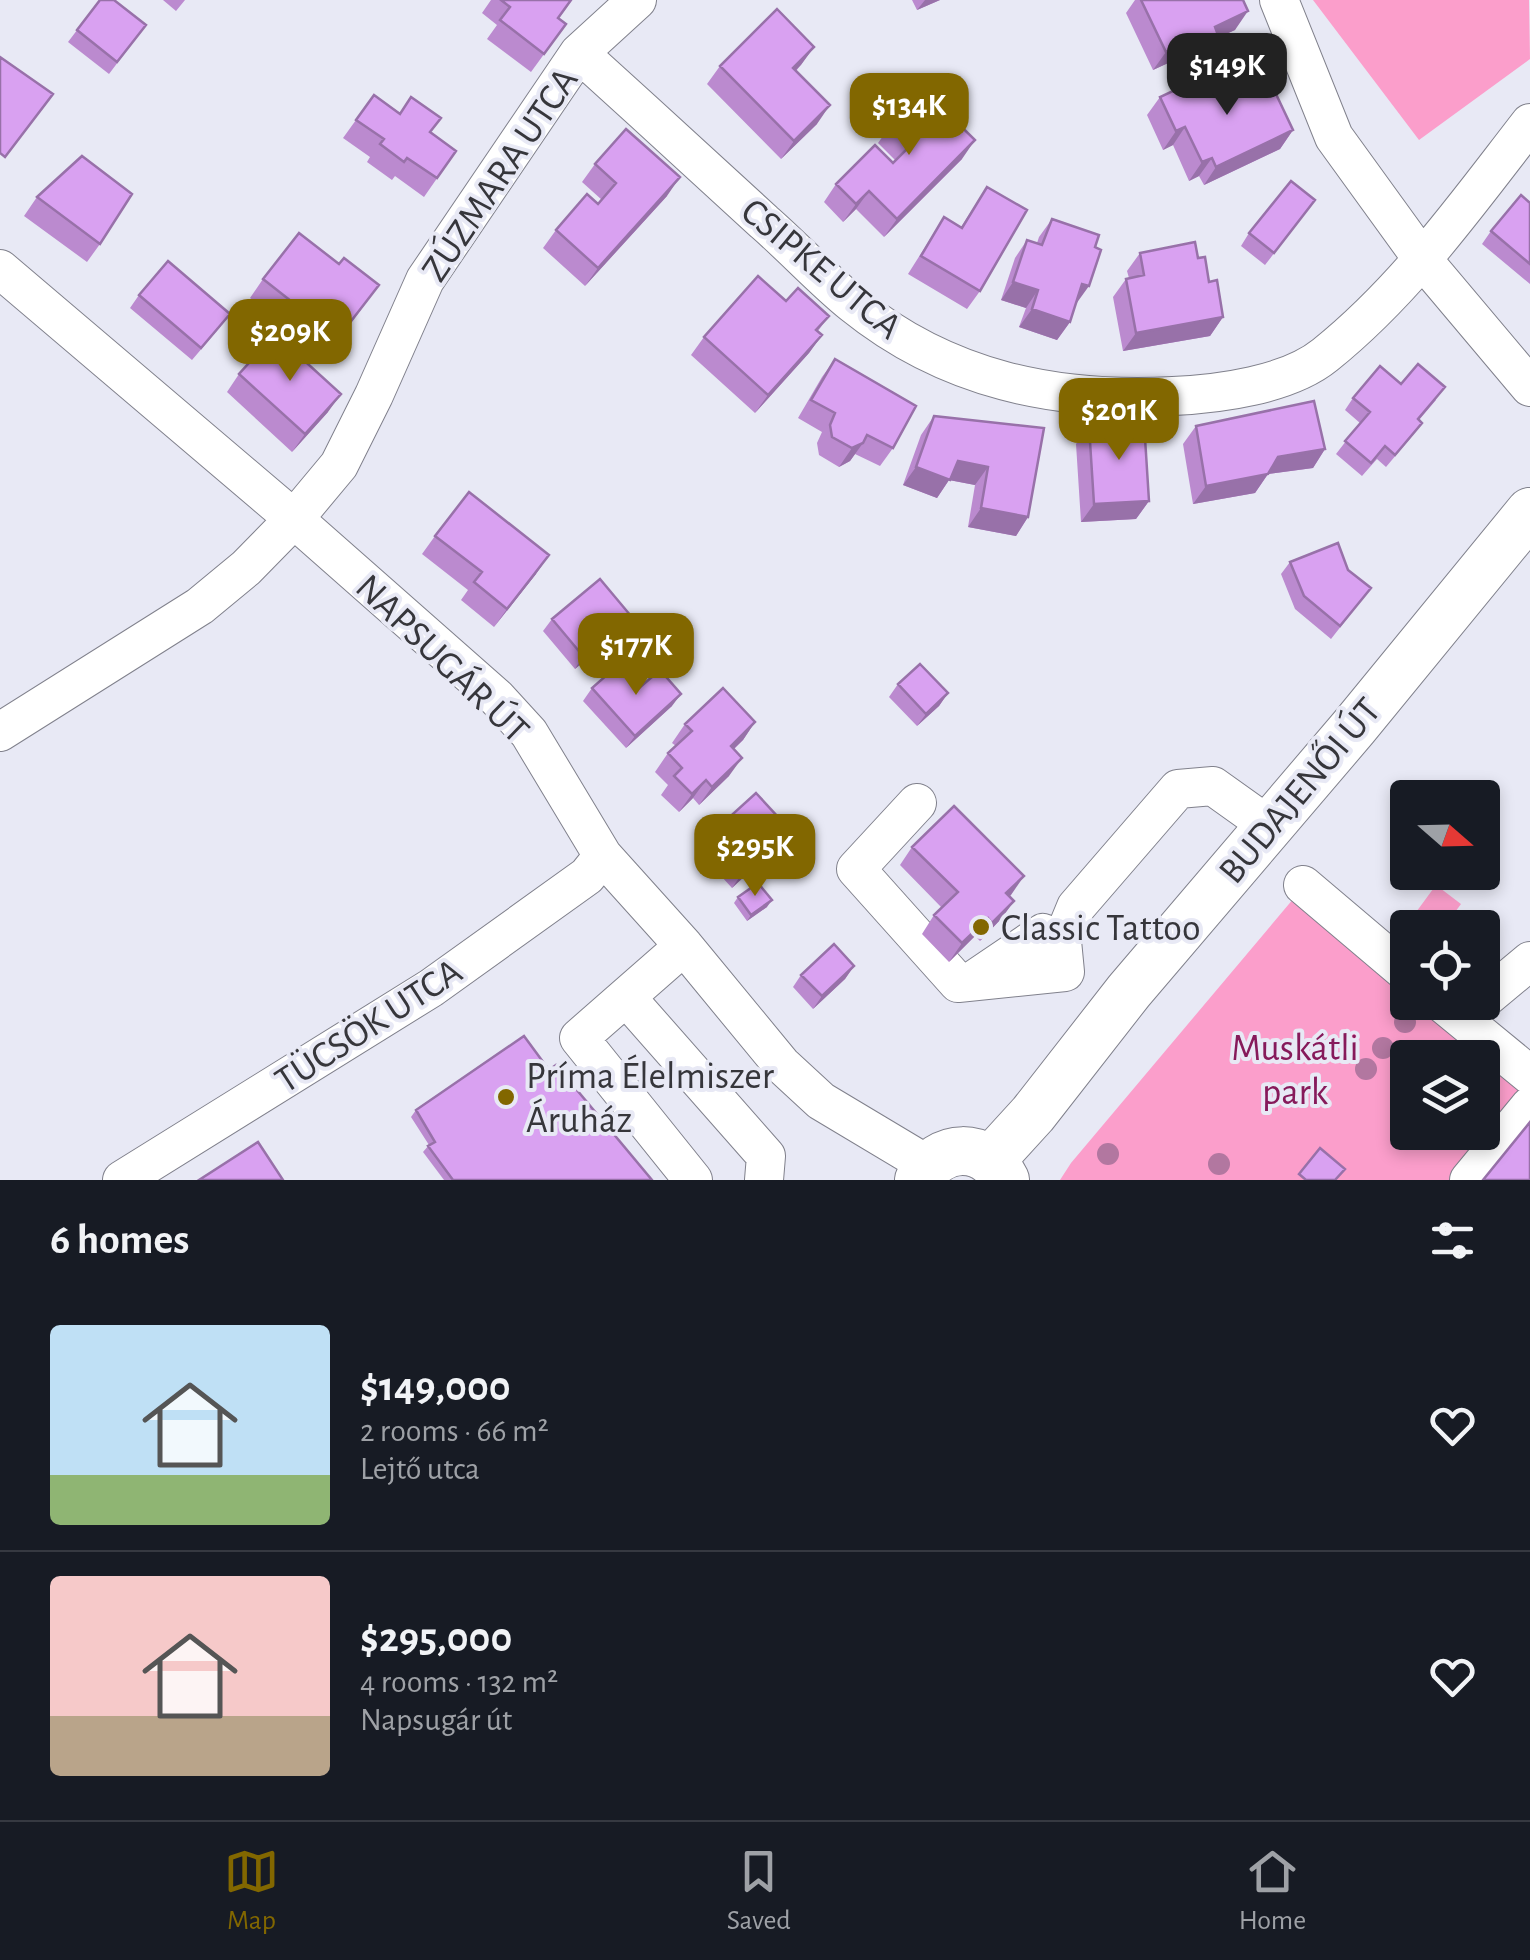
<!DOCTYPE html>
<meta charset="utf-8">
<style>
body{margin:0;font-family:"Alegreya Sans",sans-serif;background:#242831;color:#f1f3f6;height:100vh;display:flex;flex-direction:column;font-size:38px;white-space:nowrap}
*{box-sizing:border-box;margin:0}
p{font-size:32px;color:#9ea1a6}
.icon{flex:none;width:55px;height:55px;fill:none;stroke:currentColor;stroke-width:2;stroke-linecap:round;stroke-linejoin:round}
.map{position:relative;height:1180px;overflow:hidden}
.drawer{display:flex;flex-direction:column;background:#171b24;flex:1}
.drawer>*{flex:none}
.needle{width:65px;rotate:110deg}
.fabs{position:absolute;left:1390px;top:780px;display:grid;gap:20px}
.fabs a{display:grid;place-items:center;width:110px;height:110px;border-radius:10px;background:#171b24;box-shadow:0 5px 15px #0003;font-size:50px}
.price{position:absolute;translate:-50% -85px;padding:0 22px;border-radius:20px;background:#826700;color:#fff;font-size:32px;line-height:65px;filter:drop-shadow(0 2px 5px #0008)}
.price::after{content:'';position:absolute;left:50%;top:60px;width:30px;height:22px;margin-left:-15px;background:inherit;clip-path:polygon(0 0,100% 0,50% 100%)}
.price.on{background:#222;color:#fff}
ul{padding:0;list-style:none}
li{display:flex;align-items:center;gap:30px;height:250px;padding:0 50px}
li+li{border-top:2px solid #363941}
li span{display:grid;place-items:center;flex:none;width:280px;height:200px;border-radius:10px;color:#555}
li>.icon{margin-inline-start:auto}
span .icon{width:120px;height:120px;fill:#fffc;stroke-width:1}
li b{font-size:42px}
h2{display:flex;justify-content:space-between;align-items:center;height:120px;padding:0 50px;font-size:42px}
.tabs{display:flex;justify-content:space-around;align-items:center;height:140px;border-top:2px solid #363941;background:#171b24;font-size:28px;color:#9ea1a6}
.tabs a{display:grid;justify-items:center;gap:5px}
.tabs .on{color:#826700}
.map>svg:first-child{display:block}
.green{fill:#fb9ecb;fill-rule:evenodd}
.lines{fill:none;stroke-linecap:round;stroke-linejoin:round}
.minor-casing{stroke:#80818c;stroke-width:40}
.major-casing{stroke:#80818c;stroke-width:50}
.minor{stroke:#fff;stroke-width:38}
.major{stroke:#fff;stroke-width:48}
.tree{fill:#b277a0}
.wall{fill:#bb8acf}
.shaded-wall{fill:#9871a9}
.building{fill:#d9a1f1;stroke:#9871a9;stroke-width:2.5}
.poi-dot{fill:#826700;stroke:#e8e9f5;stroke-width:4}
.labels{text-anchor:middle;stroke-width:8;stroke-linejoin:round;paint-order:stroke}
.street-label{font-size:38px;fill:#36363b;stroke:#e8e9f5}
.poi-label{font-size:38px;fill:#36363b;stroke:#e8e9f5;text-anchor:start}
.park-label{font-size:38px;fill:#861a5b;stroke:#e8e9f5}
</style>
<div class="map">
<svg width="1530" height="1180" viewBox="0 0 1530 1180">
<rect width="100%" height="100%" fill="#e8e9f5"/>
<path class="green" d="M1313,0H1529L1530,59L1419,140Z
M1436,885L1461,904L1444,927L1408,928L1407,940L1400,934Z
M1294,898L1407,992L1408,1002L1420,1003L1528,1093L1455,1180H1060L1071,1163ZM1408,1058H1482V1132H1408Z"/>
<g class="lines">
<defs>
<path id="minor" d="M1279,0L1334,137L1423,260L1530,387
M579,53C641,109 702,165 764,222C794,248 822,279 853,304C947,380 1055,402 1173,396C1219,394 1288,385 1325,355C1406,290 1467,204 1530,123
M0,269L294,519L497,698L529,733L603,856L684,946L782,1065L821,1101L928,1165
M0,732L200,606L246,568L294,519L339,465L374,395L425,280L579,53L637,0
M917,803L856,869L958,983L1065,972L1062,941L1076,907L1178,789L1213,786L1269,826
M1303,885L1408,974
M684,946L579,1038L693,1180
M975,979L1043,933L1062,941
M626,997L766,1156L764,1180
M1482,1001L1530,961
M1441,1002L1530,1075
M122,1180L431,988L587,876L603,856
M1469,1180L1530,1106"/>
<path id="major" d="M991,1160L1033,1114L1129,991L1354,727L1530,512
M919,1180C939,1142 986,1141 1005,1180"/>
</defs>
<use href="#minor" class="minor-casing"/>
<use href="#major" class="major-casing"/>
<use href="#minor" class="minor"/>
<use href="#major" class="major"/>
</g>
<g class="tree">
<circle cx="1405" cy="1022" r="11"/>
<circle cx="1383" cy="1048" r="11"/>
<circle cx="1366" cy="1069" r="11"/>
<circle cx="1108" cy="1154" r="11"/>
<circle cx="1219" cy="1164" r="11"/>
</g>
<path class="wall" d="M100,0L146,25L109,74L68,42Z
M163,0H185L176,11Z
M491,0H572L559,18L566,24L531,72L487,39L497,25L482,13Z
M912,0H940L917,10Z
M1135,0H1243L1235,30L1215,39L1206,53L1182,64L1179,58L1153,70L1126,13Z
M814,47L796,71L817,124L781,159L707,84L720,66Z
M1240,48L1275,57L1271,63L1245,75L1236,54Z
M374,95L456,151L424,197L395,176L392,180L367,162L370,157L343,138Z
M1160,97L1218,98L1293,130L1280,149L1204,185L1199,176L1189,181L1173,145L1163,150L1147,115Z
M891,125L962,159L884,237L856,209L843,222L824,202L836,184L893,163L896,161L878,143Z
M595,164L667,196L585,286L543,248L556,230L598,204L602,200L582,182Z
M987,187L980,291L967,309L908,274L944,217L961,227Z
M37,197L100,244L87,262L24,216Z
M1530,203V284L1482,244L1491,231Z
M1306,212L1265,265L1241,246L1249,233Z
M1052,219L1076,304L1070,322L1057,340L1019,327L1026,308L1001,300L1015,258L1027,240L1037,243L1039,237Z
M1140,253L1198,258L1209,282L1223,317L1210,336L1123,351L1113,297L1126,279L1129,278L1127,271Z
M339,264L379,285L326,357L250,298L263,279Z
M139,295L221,326L192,360L130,308Z
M786,301L829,316L818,331L822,335L809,353L755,413L691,355L704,337Z
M835,359L893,448L880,466L855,454L850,461L839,467L819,455L817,443L822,432L798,418L822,377Z
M239,374L328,412L292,452L227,392Z
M1401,384L1436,400L1419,420L1413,435L1386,467L1377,459L1362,476L1336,454L1360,423L1345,410L1353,398Z
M934,416L1044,428L1028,517L1016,536L968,527L975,485L949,480L937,498L903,485L921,435Z
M1089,426L1149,501L1136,519L1081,522L1076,444Z
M1196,426L1325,449L1313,468L1268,474L1255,493L1193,504L1183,444Z
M435,536L536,574L494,627L461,600L468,590L422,554Z
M1290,562L1348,570L1371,588L1331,639L1295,609L1281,574Z
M552,619L622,629L575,669L543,631Z
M898,684L948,693L939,706L917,726L889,697Z
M592,688L638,689L672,706L626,748L583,701Z
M755,722L743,740L734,749L729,776L699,805L693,798L679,812L661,795L668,785L655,772L668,753L676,746L672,743L685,724Z
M724,822L781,842L732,888L710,864L725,846L715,835Z
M912,847L1009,896L1014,901L1001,919L980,941L975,936L949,962L922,934L934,915L942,908L900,865Z
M738,897L767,907L747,921L734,903Z
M854,966L845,979L813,1009L793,987L801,975Z
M549,1070L652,1180H444L423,1152L429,1145L411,1117L416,1110Z"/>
<path class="shaded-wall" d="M925,0H940L917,10Z
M1248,11L1235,30L1215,39L1206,53L1182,64L1195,46L1215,27Z
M1192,40L1179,58L1153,70L1166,52Z
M814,47L801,65L780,86L793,68Z
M1275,57L1271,63L1245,75L1250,68Z
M830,105L817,124L781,159L794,141Z
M1185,127L1173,145L1163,150L1176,131Z
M1293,130L1280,149L1204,185L1216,167Z
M975,140L962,159L884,237L897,219Z
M1212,158L1199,176L1189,181L1202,162Z
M680,177L667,196L585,286L598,268Z
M869,191L856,209L843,222L856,204Z
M1013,282L1038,290L1026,308L1001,300Z
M1082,284L1089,286L1076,304Z
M1032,309L1070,322L1057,340L1019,327Z
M1223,317L1210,336L1123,351L1136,333Z
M822,335L809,353L755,413L768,395Z
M341,394L328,412L292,452L305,434Z
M863,443L850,461L839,467L852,448Z
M1325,449L1313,468L1268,474L1255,493L1193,504L1206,486L1278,457Z
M958,461L988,467L975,485L949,480L937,498L903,485L916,467Z
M1149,501L1136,519L1081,522L1094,504Z
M981,508L1028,517L1016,536L968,527Z
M549,555L536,574L494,627L507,609Z
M631,616L622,629L575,669L583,656Z
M948,693L939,706L917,726L926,714Z
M681,694L672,706L626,748L635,736Z
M755,722L743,740L718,764L731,746Z
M742,758L729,776L699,805L712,787Z
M706,780L693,798L679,812L692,794Z
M790,830L781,842L732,888L741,875Z
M1024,876L1011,895L994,911L1006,893Z
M772,900L767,907L747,921L751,915Z
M1014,901L1001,919L980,941L992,923Z
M988,918L975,936L949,962L962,943Z
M854,966L845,979L813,1009L822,996Z"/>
<path class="building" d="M100,0H114L146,25L117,62L77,30Z
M501,0H571L558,18L566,24L544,54L500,20L510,7Z
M1141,0H1243L1248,11L1215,27L1218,35L1195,46L1192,40L1166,52Z
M777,9L814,47L793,68L830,105L794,141L720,66Z
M1266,36L1275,57L1250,68L1240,48Z
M0,57L53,94L5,157L0,153Z
M1207,75L1218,98L1267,75L1293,130L1216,167L1212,158L1202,162L1185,127L1176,131L1160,97Z
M925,91L975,140L897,219L869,191L856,204L836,184L875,145L893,163L911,145L891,125Z
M374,95L400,114L411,97L441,118L430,132L456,151L437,178L407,158L404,162L380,144L384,139L356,120Z
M626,129L680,177L598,268L556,230L587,194L598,204L616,183L595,164Z
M82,156L132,194L100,244L37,197Z
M1291,181L1315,200L1274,253L1249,233Z
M987,187L1027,210L980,291L921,256L944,217L962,228Z
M1521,195L1530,203V264L1491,231Z
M1052,219L1099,235L1095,247L1101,250L1089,286L1082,284L1070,322L1032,309L1038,290L1013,282L1027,240L1042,245Z
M299,233L339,264L344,258L379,285L338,338L263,279Z
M1195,242L1198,258L1205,257L1209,282L1217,280L1223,317L1136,333L1126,279L1144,275L1140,253Z
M168,261L230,314L201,348L139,295Z
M758,276L786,301L798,288L829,316L816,330L822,335L768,395L704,337Z
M275,334L341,394L305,434L239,374Z
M835,359L916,406L893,448L867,435L863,443L852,448L832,437L830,425L835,413L811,400Z
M1418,364L1445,387L1418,419L1422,423L1395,455L1385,446L1371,463L1345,441L1370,412L1353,398L1380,366L1401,384Z
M1314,401L1325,449L1278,457L1268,474L1206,486L1196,426Z
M934,416L1044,428L1028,517L981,508L988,467L958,461L950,480L916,467Z
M1144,422L1149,501L1094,504L1089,426Z
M469,492L549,555L507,609L474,582L482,572L435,536Z
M1338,543L1348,570L1371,588L1340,626L1304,596L1290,562Z
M600,579L631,616L583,656L552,619Z
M920,664L948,693L926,714L898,684Z
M617,666L638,689L660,670L681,694L635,736L592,688Z
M723,688L755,722L731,746L742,758L712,787L706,780L692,794L674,776L682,768L668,753L692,731L685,724Z
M756,793L790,830L741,875L719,852L736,836L724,822Z
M954,806L1024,876L1006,893L1014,901L992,923L988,918L962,943L934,915L958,892L912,847Z
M758,883L772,900L751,915L738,897Z
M834,944L854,966L822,996L801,975Z
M524,1036L549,1070L556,1065L652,1180H453L428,1146L435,1142L416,1110Z
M1530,1122V1180H1483Z
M258,1142L283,1180H199Z
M1320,1148L1345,1169L1335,1180H1306L1299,1174Z"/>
<g class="poi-dot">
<circle cx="981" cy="927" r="10"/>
<circle cx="506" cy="1097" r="10"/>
</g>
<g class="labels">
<g class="street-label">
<text transform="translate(499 174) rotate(-56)" y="13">ZÚZMARA UTCA</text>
<text transform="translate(822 268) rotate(40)" y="13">CSIPKE UTCA</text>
<text transform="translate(443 658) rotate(44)" y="13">NAPSUGÁR ÚT</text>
<text transform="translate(1299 790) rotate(-50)" y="13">BUDAJENŐI ÚT</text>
<text transform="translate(368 1025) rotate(-33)" y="13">TÜCSÖK UTCA</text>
</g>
<g class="poi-label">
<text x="1001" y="940">Classic Tattoo</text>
<text x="526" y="1088">Príma Élelmiszer<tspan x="526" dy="44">Áruház</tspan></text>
</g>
<g class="park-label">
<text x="1295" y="1060">Muskátli<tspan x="1295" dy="44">park</tspan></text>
</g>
</g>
</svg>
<div class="fabs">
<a><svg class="needle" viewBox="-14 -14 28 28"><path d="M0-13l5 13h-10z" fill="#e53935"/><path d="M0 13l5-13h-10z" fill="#9ea1a6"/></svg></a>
<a><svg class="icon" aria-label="locate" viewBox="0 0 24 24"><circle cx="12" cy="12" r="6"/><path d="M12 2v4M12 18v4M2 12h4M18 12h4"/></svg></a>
<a><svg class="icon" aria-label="layers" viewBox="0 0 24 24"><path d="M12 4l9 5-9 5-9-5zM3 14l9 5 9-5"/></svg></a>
</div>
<b class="price on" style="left:1227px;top:118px">$149K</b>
<b class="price" style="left:909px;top:158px">$134K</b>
<b class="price" style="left:290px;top:384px">$209K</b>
<b class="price" style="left:1119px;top:463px">$201K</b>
<b class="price" style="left:636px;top:698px">$177K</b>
<b class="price" style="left:755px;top:899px">$295K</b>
</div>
<section class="drawer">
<h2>6 homes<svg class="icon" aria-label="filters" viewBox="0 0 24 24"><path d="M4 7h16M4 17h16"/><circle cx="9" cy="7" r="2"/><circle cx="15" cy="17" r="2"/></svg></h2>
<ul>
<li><span style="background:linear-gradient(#bfe0f5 75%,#8fb573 0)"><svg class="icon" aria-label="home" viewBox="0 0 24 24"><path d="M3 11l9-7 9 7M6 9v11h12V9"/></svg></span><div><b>$149,000</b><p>2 rooms · 66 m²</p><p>Lejtő utca</p></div><svg class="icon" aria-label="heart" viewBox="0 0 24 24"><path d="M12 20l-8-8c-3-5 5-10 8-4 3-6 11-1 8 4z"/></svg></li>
<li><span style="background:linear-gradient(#f6c9c9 70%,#b9a48a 0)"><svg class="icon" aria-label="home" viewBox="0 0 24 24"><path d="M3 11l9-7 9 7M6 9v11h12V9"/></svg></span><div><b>$295,000</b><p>4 rooms · 132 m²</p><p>Napsugár út</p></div><svg class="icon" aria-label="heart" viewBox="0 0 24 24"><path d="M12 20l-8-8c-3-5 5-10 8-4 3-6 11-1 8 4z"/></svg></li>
</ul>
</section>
<nav class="tabs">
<a class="on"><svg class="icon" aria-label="map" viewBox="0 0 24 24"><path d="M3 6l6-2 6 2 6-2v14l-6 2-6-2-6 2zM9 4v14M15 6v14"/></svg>Map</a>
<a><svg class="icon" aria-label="saved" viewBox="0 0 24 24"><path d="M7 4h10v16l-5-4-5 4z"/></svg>Saved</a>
<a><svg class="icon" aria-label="home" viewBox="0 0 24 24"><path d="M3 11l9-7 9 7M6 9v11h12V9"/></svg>Home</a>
</nav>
